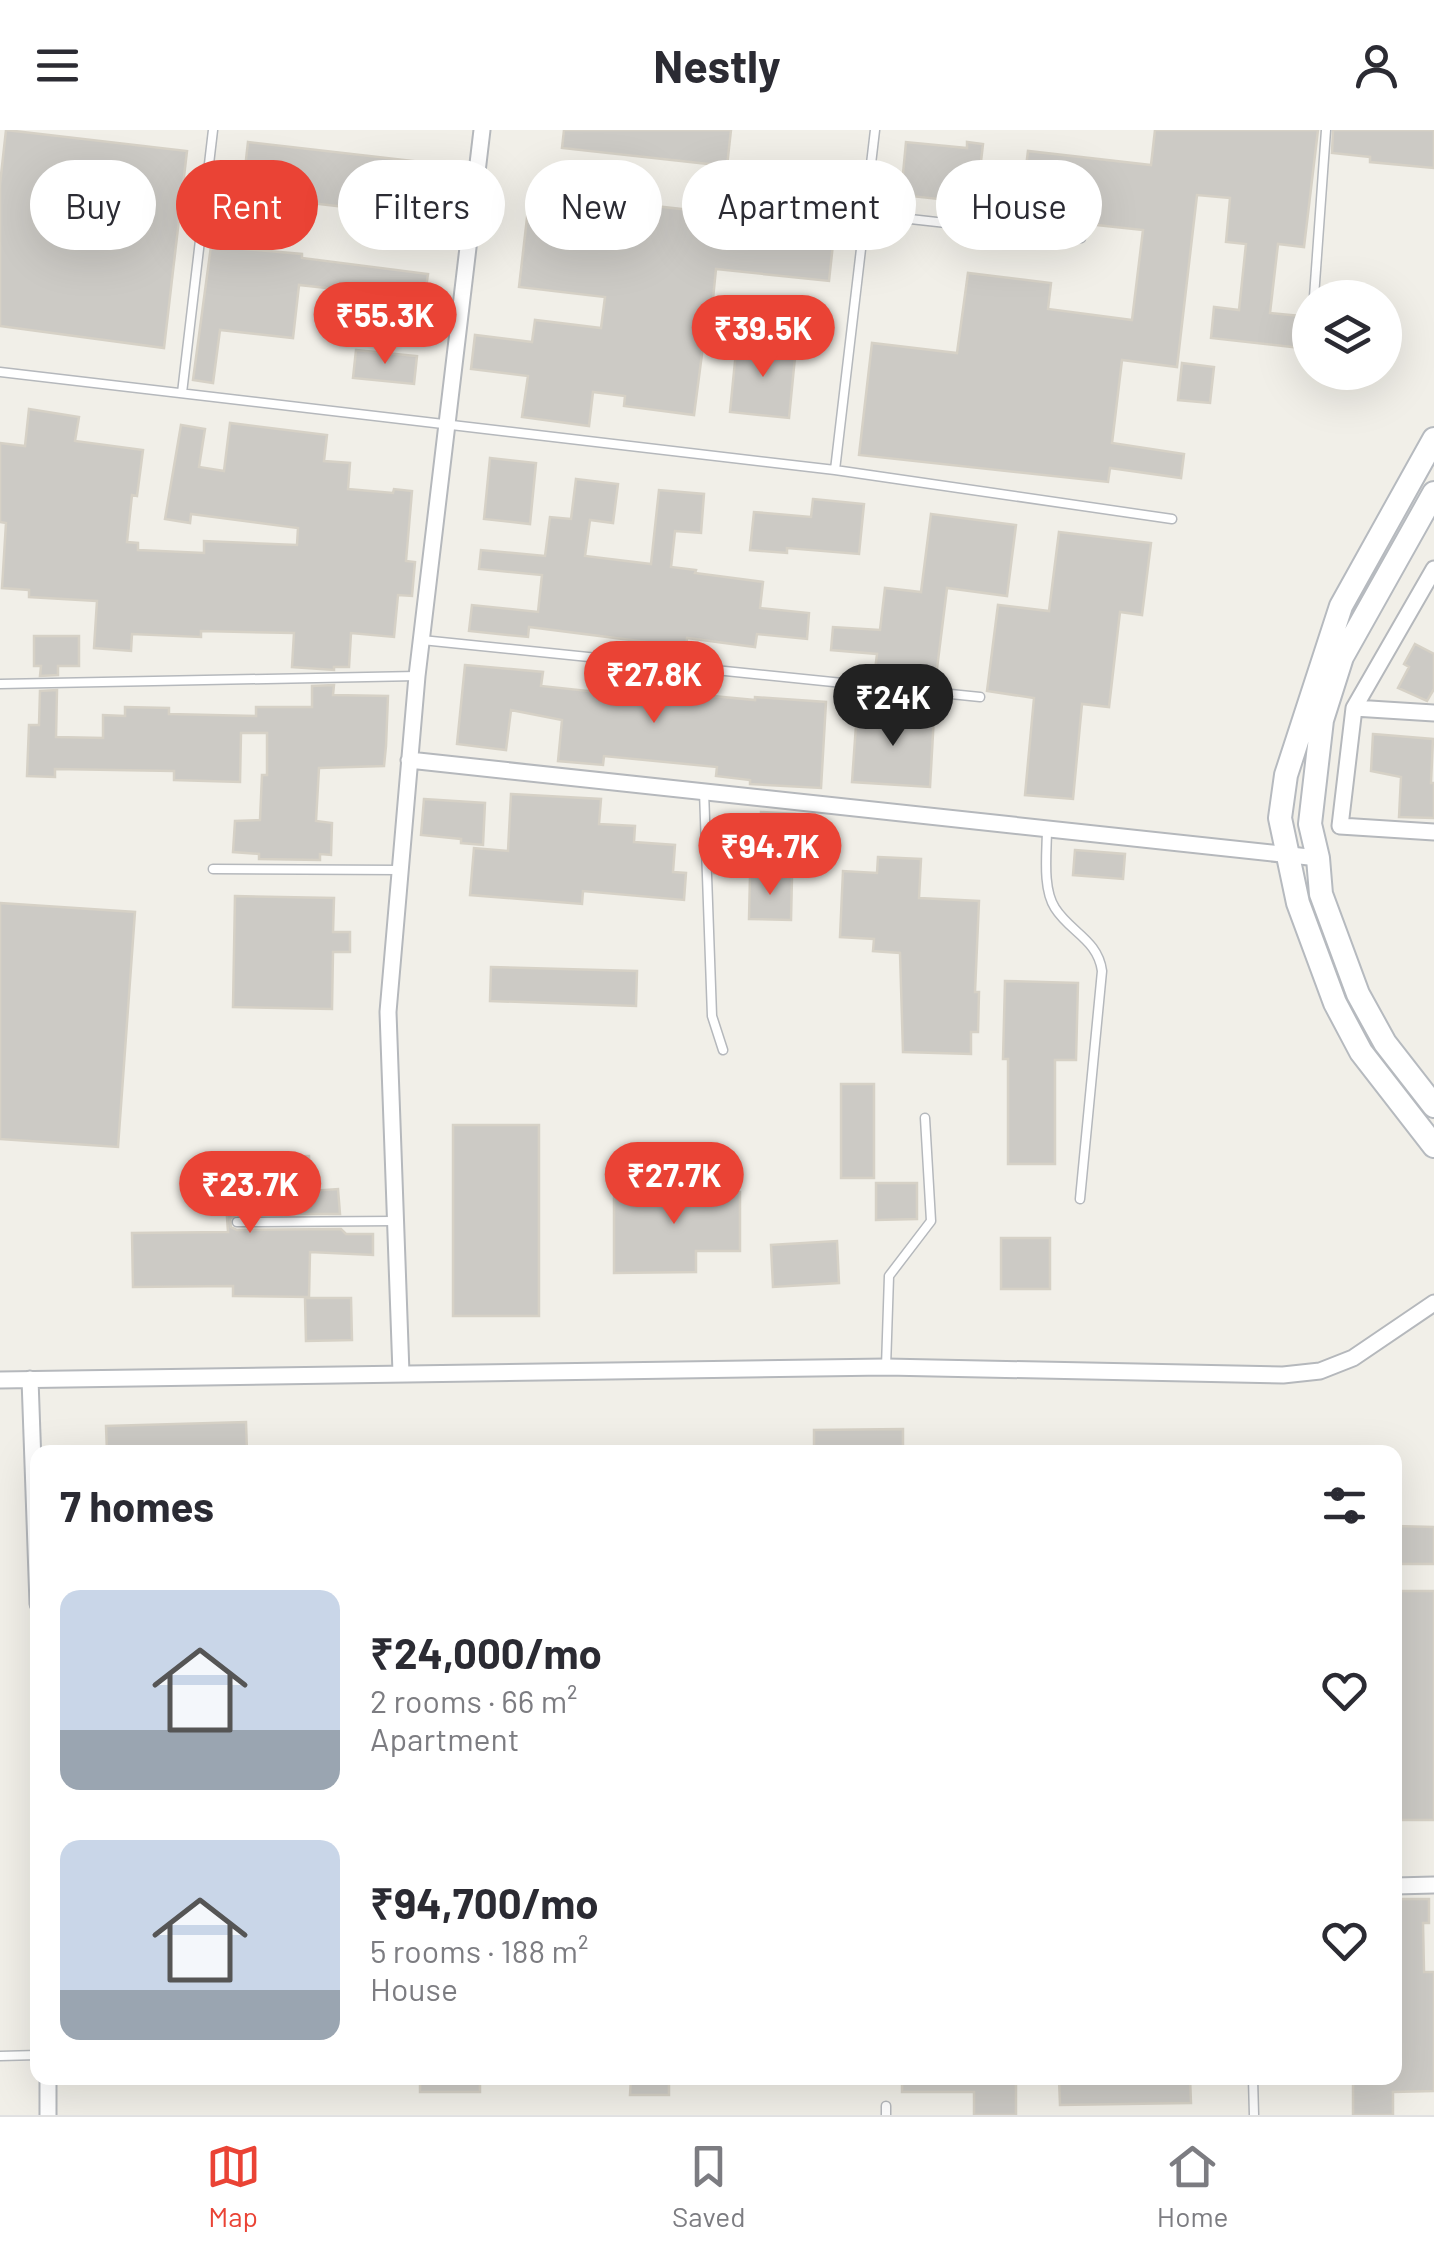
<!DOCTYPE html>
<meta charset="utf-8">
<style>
body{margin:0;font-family:Barlow,sans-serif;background:#f7f7f7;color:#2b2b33;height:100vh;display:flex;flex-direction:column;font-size:38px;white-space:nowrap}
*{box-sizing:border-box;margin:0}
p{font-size:32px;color:#7c7c81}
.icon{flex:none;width:55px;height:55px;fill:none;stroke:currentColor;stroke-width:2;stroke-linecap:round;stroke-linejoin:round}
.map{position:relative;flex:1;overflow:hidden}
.drawer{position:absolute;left:30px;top:1315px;width:1372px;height:640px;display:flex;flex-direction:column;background:#fff;border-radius:20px;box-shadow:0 10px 40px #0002}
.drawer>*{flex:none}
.banner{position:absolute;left:30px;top:30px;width:1375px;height:90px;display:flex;gap:20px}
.tools{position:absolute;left:1292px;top:150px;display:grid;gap:20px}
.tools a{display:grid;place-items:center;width:110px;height:110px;border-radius:50%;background:#fff;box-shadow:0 10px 40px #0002;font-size:50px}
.price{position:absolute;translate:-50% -85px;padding:0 22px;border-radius:35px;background:#ea4335;color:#fff;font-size:32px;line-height:65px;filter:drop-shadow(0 2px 5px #0008)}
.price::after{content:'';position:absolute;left:50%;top:60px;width:30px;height:22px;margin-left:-15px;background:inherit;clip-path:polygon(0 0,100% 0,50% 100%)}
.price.on{background:#222;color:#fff}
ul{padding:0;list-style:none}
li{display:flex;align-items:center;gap:30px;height:250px;padding:0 30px}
li span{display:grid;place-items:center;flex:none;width:280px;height:200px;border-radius:20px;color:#555}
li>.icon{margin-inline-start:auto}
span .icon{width:120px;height:120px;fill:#fffc;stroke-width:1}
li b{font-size:42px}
h2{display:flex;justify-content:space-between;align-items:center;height:120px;padding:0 30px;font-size:42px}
.chip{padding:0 35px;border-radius:45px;background:#fff;box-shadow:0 10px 40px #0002;font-size:35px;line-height:90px}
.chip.on{background:#ea4335;color:#fff}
header{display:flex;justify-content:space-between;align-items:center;height:130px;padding:0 30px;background:#fff;font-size:45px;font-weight:700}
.dock{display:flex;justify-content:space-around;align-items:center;height:140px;border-top:2px solid #e1e1e2;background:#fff;font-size:28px;color:#7c7c81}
.dock a{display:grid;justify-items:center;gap:5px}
.dock .on{color:#ea4335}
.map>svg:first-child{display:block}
.building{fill:#cccac5;stroke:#d6d1c6;stroke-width:2.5}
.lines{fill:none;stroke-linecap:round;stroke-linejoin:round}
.lane-casing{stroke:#b5b8bc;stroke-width:11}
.street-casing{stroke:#b5b8bc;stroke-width:19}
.secondary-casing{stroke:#b6babf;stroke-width:26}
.lane{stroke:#fff;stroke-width:8}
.street{stroke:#fff;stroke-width:15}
.secondary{stroke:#fff;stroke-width:22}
</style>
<header><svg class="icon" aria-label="menu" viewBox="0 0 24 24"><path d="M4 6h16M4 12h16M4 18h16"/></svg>Nestly<svg class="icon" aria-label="person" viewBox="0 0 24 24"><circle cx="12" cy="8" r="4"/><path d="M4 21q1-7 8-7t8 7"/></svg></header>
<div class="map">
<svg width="1434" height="1985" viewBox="0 0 1434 1985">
<rect width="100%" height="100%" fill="#f1efe8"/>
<path class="building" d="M6,0L187,21L164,218L0,196V54Z
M564,0H731L727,36L562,18Z
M1155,0H1318L1304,117L1278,114L1270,183L1310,187V219L1211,208L1214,177L1239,180L1246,114L1226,112L1230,68L1197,65L1177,237L1122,230L1112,313L1184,324L1181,348L1110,338L1108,352L859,325L872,213L957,223L968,143L1051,153L1048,179L1132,190L1143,100L1087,94V99L1020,93L1022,78L901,65L906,12L967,18V12L983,14L979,49L1024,53L1028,21L1151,35Z
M1333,0H1434V38L1370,32V27L1332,23Z
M248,12L431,33L424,86L242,65Z
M738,58L838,68L829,151L716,139L712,179L708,178L694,285L624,276L625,266L593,262L589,296L522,287L528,246L471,239L475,205L532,212L535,190L601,198L605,167L519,157L530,62L735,85Z
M211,116L302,124V128L428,144L421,192L359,184L363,162L299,155L293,208L220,200L213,253L193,250Z
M737,211L796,217L789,288L730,282Z
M356,220L417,226L414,254L353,248Z
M1182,233L1214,237L1210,273L1178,270Z
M29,279L79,287L75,311L143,320L137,366L132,365L127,412L138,413V420L204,423V411L297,415L298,398L191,384L190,393L165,389L181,295L205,299L199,337L224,341L230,293L327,305L324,331L350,333L348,359L393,363L394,359L412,361L406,431L415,432L412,466L398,465L394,507L351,503L349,537H334V540L292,537L294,503L201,501V507L132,504L131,521L94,518L97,471L29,467V460L2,458L6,393L0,392V313L25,316Z
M490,328L536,333L530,394L484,389Z
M576,349L618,354L613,393L590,390L585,426L651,434L659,360L704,364L701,403L675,401L671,437L696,440L695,443L763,452L760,478L809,483L807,509L757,504L755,517L687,508L686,517L529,497L528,507L469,501L472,475L538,482L542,445L479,439L481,420L545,426L550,387L571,389Z
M813,369L864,374L859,424L787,418V423L750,420L754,382L811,387Z
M931,384L1016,395L1007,466L947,458L935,555L874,549L877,524L831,520L833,497L880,500L885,458L921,462Z
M1059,402L1151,413L1142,485L1120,482L1109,577L1082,574L1073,669L1025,665L1034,568L987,561L998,475L1049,481Z
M34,506H79V536H58V545L40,546L41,536H34Z
M1415,514L1434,524V559L1427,571L1398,558L1409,537L1404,534Z
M465,535L543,542L541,556L597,562L598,555L755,570V567L826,572L821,658L750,654V650L716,646L717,637L604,626L603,635L558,631L562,590L511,580L506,620L457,614Z
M334,555L333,565L388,566L386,616L384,636L319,638L316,691L332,693L331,725L320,724V730L259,729V724L233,722L235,691L260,690L262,645H267V603H241L240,652L174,650V641L55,639V647L27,646L29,595H39L40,561L57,560L56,607L103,608V585L125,586V577L169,578V584L256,586V577H312V556Z
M857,581L934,586L930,657L852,652Z
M1373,604L1433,609L1431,653H1434V688L1399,687L1401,647L1371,641Z
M511,664L601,669L599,694L635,696L634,712L675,715L673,742L686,743L684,770L583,761L582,774L470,765L474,718L508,721Z
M424,669L485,673L483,715L461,713V709L421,705Z
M761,682L795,684L792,722L750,719L748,745L714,743L713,693L760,696Z
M1075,720L1125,724L1123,749L1073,745Z
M878,727L921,729L919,768L979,771L975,862H979L978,902H971V924L903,922L900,823L873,821L874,809L840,807L843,741L877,743Z
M750,746L792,747L791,790L749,789Z
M235,766L334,768L333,802H350V822H333L332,879L233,877Z
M0,773L135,782L118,1017L0,1009Z
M491,837L637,841L636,876L490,871Z
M1005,851L1078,853L1076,930H1055V1034H1008V929H1003Z
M841,954H874V1048H841Z
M453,995H539V1186H453Z
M309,1026L310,1061L338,1059L340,1084H237L230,1089L231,1097L237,1100L341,1099L346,1104H373V1125L310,1122L309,1167L233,1166V1156L133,1157L132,1103L228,1102L223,1028Z
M671,1046H706V1062H740V1121H696V1142L614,1143V1062H671Z
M876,1053H917V1089L876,1090Z
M1001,1108H1050V1159H1001Z
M837,1111L839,1153L773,1157L771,1115Z
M305,1168H351L352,1210L306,1211Z
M246,1292L247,1322H107L106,1296Z
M903,1299V1322H814V1300Z
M1395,1396L1434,1397V1434H1395Z
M1395,1461H1434V1690H1395Z
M1395,1769H1429V1793H1423L1424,1842H1434V1961L1393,1962V1985H1353V1948H1397Z
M420,1948H480V1962H420Z
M631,1948H669V1965H630Z
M902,1948H1016V1985H974V1962H902Z
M1059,1948H1190L1191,1973L1060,1975Z"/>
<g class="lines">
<defs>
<path id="lane" d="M865,84L1081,108
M1314,167L1326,0
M0,242L835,340L1172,389
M182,263L213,0
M835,340L875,0
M422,510L980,567
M0,554L417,546
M704,661L712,886L723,920
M1047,698C1047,722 1042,758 1055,778C1070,802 1098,810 1102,841L1080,1069
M213,739L400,740
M237,1092L395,1091
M886,1237L889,1146L931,1091L925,988
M0,1926L38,1925
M1253,1948L1254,1985
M886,1985V1976"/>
<path id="street" d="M1434,439L1354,578L1340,696L1434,702
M1354,578L1434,583
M409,630L1318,728
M401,1243L388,882L417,546L482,0
M30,1249L38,1474
M0,1250L886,1237L1283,1245L1320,1241L1353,1228L1434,1173
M1395,1756L1434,1755
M48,1948V1985"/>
<path id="secondary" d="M1434,309L1341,476L1286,645L1280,688L1298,773L1335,873L1361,922L1434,1016
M1434,363L1342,527L1322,590L1310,694L1318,728L1321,764L1358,864L1385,913L1434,976"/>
</defs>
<use href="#lane" class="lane-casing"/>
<use href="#street" class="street-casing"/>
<use href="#secondary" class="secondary-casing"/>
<use href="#lane" class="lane"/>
<use href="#street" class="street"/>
<use href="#secondary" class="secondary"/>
</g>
</svg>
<div class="tools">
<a><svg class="icon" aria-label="layers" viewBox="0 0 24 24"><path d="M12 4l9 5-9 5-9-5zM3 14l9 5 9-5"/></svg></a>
</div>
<b class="price" style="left:385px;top:237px">₹55.3K</b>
<b class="price" style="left:763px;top:250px">₹39.5K</b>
<b class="price" style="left:654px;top:596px">₹27.8K</b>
<b class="price on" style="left:893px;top:619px">₹24K</b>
<b class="price" style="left:770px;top:768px">₹94.7K</b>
<b class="price" style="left:674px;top:1097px">₹27.7K</b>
<b class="price" style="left:250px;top:1106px">₹23.7K</b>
<div class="banner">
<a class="chip">Buy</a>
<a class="chip on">Rent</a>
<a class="chip">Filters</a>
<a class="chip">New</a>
<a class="chip">Apartment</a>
<a class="chip">House</a>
</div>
<section class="drawer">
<h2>7 homes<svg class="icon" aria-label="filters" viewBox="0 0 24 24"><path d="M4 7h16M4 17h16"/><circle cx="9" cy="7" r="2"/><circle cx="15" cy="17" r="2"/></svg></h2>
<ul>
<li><span style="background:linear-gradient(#c9d6e8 70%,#9aa5b1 0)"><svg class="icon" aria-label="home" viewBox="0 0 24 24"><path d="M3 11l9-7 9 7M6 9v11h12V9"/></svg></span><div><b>₹24,000/mo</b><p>2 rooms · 66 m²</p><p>Apartment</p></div><svg class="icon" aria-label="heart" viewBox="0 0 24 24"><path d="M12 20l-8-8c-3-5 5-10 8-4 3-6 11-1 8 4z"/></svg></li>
<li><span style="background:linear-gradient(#c9d6e8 75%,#9aa5b1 0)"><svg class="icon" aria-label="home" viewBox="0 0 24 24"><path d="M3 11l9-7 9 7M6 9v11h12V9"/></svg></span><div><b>₹94,700/mo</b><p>5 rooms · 188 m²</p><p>House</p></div><svg class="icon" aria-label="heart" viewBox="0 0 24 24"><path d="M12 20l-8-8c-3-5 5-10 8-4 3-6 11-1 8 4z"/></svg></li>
</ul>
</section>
</div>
<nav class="dock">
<a class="on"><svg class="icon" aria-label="map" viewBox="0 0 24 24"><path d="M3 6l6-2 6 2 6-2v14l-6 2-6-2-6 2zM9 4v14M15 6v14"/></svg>Map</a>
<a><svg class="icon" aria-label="saved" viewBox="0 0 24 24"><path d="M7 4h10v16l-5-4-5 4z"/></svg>Saved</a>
<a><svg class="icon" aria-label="home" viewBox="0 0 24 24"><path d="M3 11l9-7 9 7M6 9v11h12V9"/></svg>Home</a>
</nav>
